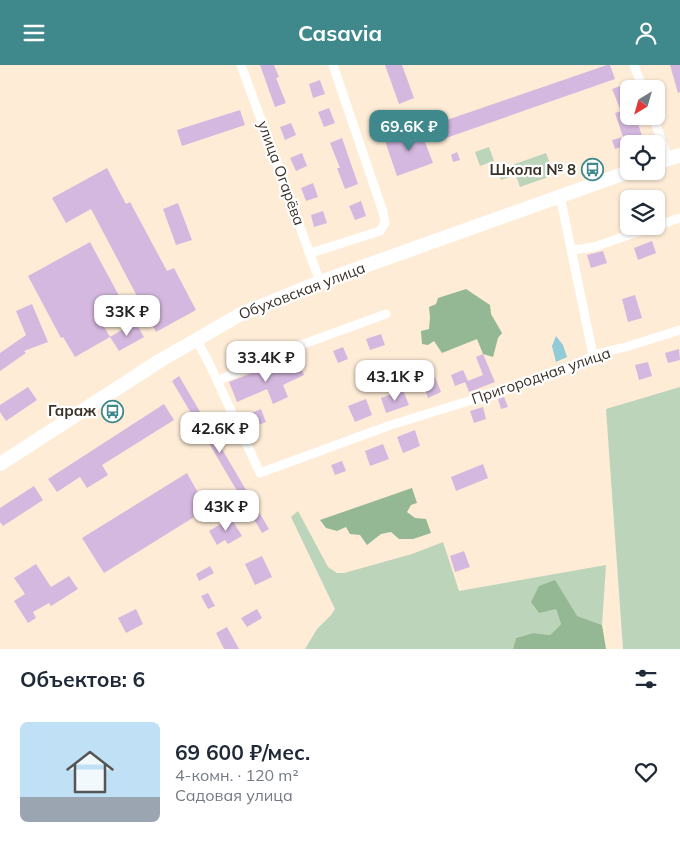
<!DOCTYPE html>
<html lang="ru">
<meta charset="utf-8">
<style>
body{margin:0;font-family:Mulish,sans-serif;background:#f6f6f7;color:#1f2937;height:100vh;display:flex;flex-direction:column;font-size:19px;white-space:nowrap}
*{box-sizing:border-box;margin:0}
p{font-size:16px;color:#747a83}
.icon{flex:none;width:28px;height:28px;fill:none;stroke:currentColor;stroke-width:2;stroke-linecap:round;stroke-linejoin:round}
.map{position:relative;height:584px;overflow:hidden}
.details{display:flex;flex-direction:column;background:#fff;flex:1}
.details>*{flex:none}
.needle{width:32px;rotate:217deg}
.buttons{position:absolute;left:620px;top:15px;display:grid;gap:10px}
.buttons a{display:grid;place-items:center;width:45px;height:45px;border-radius:8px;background:#fff;box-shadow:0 1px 4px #0004;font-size:25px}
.price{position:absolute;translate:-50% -42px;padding:0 11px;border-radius:10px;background:#fff;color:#222;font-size:16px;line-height:32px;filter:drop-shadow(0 1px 2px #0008)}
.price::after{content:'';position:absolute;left:50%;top:30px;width:15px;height:11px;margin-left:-8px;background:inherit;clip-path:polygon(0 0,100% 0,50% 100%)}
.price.selected{background:#3f888c;color:#fff}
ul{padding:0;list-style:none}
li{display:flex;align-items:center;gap:15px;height:125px;padding:0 20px}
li+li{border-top:1px solid #e0e1e3}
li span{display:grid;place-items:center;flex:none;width:140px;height:100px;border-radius:8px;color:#555}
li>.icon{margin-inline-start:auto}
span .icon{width:60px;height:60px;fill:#fffc;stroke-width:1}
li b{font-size:21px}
h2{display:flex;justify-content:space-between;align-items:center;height:60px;padding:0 20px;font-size:21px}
header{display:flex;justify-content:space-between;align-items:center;height:65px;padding:0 20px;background:#3f888c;color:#fff;font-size:22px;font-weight:700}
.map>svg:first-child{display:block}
.green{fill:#bbd4ba}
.forest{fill:#94b894}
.water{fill:#90cbd7}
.building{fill:#d5b8df}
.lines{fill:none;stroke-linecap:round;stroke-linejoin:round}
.street{stroke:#fff;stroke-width:9}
.primary{stroke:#fff;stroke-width:14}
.labels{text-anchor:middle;stroke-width:4.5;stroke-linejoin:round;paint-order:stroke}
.poi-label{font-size:15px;font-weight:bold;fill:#3a3127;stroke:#fff;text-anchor:end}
.street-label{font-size:15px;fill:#3a3127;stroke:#fff}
</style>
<header><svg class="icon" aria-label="menu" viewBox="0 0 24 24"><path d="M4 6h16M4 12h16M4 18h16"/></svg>Casavia<svg class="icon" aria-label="person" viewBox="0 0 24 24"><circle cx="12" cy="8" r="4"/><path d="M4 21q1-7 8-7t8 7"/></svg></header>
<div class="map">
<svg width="680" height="584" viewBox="0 0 680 584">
<rect width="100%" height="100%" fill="#feecd7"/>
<path class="green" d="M489,82L494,96L480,101L475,87Z
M546,88L554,110L520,122L512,100Z
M507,99L512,111L501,115L496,103Z
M680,322V584H623L606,344Z
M298,446L328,502L337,508H344L412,489L443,477L459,526L606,500L602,560L556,544L561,559L550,570L533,568L516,573L513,584H305L317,564L331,550L335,544L291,452Z"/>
<path class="forest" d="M466,224L490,240L491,249L502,268L498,273L493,292L483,289L477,274L442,288L434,276L428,280L422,279L421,266L429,264L430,252L429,242L436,239L438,233Z
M412,423L417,438L411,440L407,447L415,453L426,454L431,468L413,474H399L391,467L381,469L367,480L360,470L350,469L346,462L337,466L326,463L320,455Z
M555,515L577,551L602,560L606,584H513L516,573L533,568L550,570L561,559L556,544L539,548L531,537L539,521Z"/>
<path class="water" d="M556,271L563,280L567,292L556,297L552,281Z"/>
<path class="building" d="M260,0H274L279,12L276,13L286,38L275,42Z
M385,0H402L414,33L399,39Z
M607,0H610L615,14L446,73L441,57Z
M670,0H680V27L678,28Z
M320,15L325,29L313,33L309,19Z
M623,20L629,34V51H636L643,75L615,84L612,75L623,72L615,48L621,46L612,24Z
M329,43L335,58L324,62L318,47Z
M240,45L245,60L182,81L177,65Z
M291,58L296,70L285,75L280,62Z
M420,64L433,98L397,111L385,76Z
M342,73L358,119L345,124L337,103H340L330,78Z
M457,87L460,95L453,97L451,90Z
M302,88L307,101L296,106L290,93Z
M107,103L126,139L130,137L167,206L174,203L196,245L156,267L91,144L66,158L52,133Z
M313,118L318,132L306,136L301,123Z
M361,136L366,151L355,155L349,141Z
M178,138L192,175L176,180L163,144Z
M323,146L327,158L314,162L311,150Z
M652,176L656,188L638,195L634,183Z
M90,177L124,240L99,253L110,272L75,292L63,272L61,273L28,211Z
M603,186L607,198L591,203L587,190Z
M635,230L642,253L628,257L622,234Z
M32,239L48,277L24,286L26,288L0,306V288L26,270L16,246Z
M135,257L144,272L119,286L110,272Z
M381,269L385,280L370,285L366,274Z
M343,282L348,294L338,298L333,286Z
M679,284L680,295L668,298L665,288Z
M483,289L495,317L469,327L465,317L483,310L476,292Z
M298,297L304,310L283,320L288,332L273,339L267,324L237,337L229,317L275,299L278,307Z
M648,297L652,311L639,315L635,300Z
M463,305L468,316L455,321L451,310Z
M179,311L269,464L262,468L172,316Z
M435,312L441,327L428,333L422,317Z
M28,322L37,335L6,356L0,347V340Z
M403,325L409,340L386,348L381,333Z
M504,332L508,342L501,344L498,334Z
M366,334L372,350L355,357L348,341Z
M164,339L174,355L102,400L108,410L87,423L80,412L57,427L48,414Z
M483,342L486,354L474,358L470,346Z
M261,344L266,357L251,363L245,350Z
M415,365L420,381L403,388L397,372Z
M383,379L389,394L370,401L365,386Z
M342,396L346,406L335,410L331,400Z
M483,399L488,413L456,426L451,412Z
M187,408L207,444L104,508L82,473Z
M34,421L43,435L3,461L0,457V443Z
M231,453L242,471L228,479L225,475L217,480L209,466Z
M464,486L470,502L455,507L450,491Z
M262,491L272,512L255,520L245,499Z
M36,499L51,522L69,511L78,524L51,541L49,538L33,547L36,553L28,558L14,536L25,529L14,513Z
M210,501L214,508L199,516L196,509Z
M208,528L215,541L208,544L201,531Z
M136,544L143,559L126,568L118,553Z
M257,544L262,553L247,562L241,553Z
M227,562L239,584H224L216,568Z"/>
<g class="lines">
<path class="street" d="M241,0L320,217
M634,0L643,24
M653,51L668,94
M560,131L593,290
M656,161L680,153
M572,185L594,182L655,161
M311,188L380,166L385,158L383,147L333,0
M196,274L208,296L260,408L388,361L549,311L577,300L593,290L629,281L680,265
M217,316L298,281L386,249"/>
<path class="primary" d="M656,98L680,90
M0,399L161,295L241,249L320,217L631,106"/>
</g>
<defs>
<symbol id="bus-ring" viewBox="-11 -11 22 22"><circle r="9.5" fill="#fff" stroke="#3f888c" stroke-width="1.5"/><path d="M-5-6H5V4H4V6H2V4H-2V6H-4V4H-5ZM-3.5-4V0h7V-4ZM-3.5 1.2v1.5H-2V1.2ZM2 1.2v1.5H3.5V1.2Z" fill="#3f888c"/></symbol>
</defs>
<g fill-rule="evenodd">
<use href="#bus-ring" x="580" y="92" width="25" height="25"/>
<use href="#bus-ring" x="100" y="334" width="25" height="25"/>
</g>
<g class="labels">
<g class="poi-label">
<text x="576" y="110">Школа № 8</text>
<text x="96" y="351">Гараж</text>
</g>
<g class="street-label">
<text transform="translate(281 108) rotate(70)" y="5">улица Огарёва</text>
<text transform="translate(302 226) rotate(-21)" y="5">Обуховская улица</text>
<text transform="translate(541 311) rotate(-19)" y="5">Пригородная улица</text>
</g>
</g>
</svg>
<div class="buttons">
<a><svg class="needle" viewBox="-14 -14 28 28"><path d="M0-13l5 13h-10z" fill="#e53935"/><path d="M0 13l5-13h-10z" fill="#747a83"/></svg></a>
<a><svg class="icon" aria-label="locate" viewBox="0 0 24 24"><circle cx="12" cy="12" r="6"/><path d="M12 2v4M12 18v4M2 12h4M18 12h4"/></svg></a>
<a><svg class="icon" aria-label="layers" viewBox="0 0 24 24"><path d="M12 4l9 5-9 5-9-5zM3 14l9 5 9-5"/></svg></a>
</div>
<b class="price selected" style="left:409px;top:87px">69.6K ₽</b>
<b class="price" style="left:127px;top:272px">33K ₽</b>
<b class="price" style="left:266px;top:318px">33.4K ₽</b>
<b class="price" style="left:395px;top:337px">43.1K ₽</b>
<b class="price" style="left:220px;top:389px">42.6K ₽</b>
<b class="price" style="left:226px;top:467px">43K ₽</b>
</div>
<section class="details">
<h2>Объектов: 6<svg class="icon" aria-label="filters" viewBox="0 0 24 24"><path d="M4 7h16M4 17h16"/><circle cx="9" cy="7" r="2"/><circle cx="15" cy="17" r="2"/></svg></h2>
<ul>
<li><span style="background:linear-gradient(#bfe0f5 75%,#9aa5b1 0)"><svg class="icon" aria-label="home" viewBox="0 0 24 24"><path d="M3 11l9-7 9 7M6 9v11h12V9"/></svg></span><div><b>69 600 ₽/мес.</b><p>4-комн. · 120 m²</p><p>Садовая улица</p></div><svg class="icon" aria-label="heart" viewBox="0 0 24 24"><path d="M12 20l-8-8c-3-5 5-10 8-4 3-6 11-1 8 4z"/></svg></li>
</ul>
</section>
